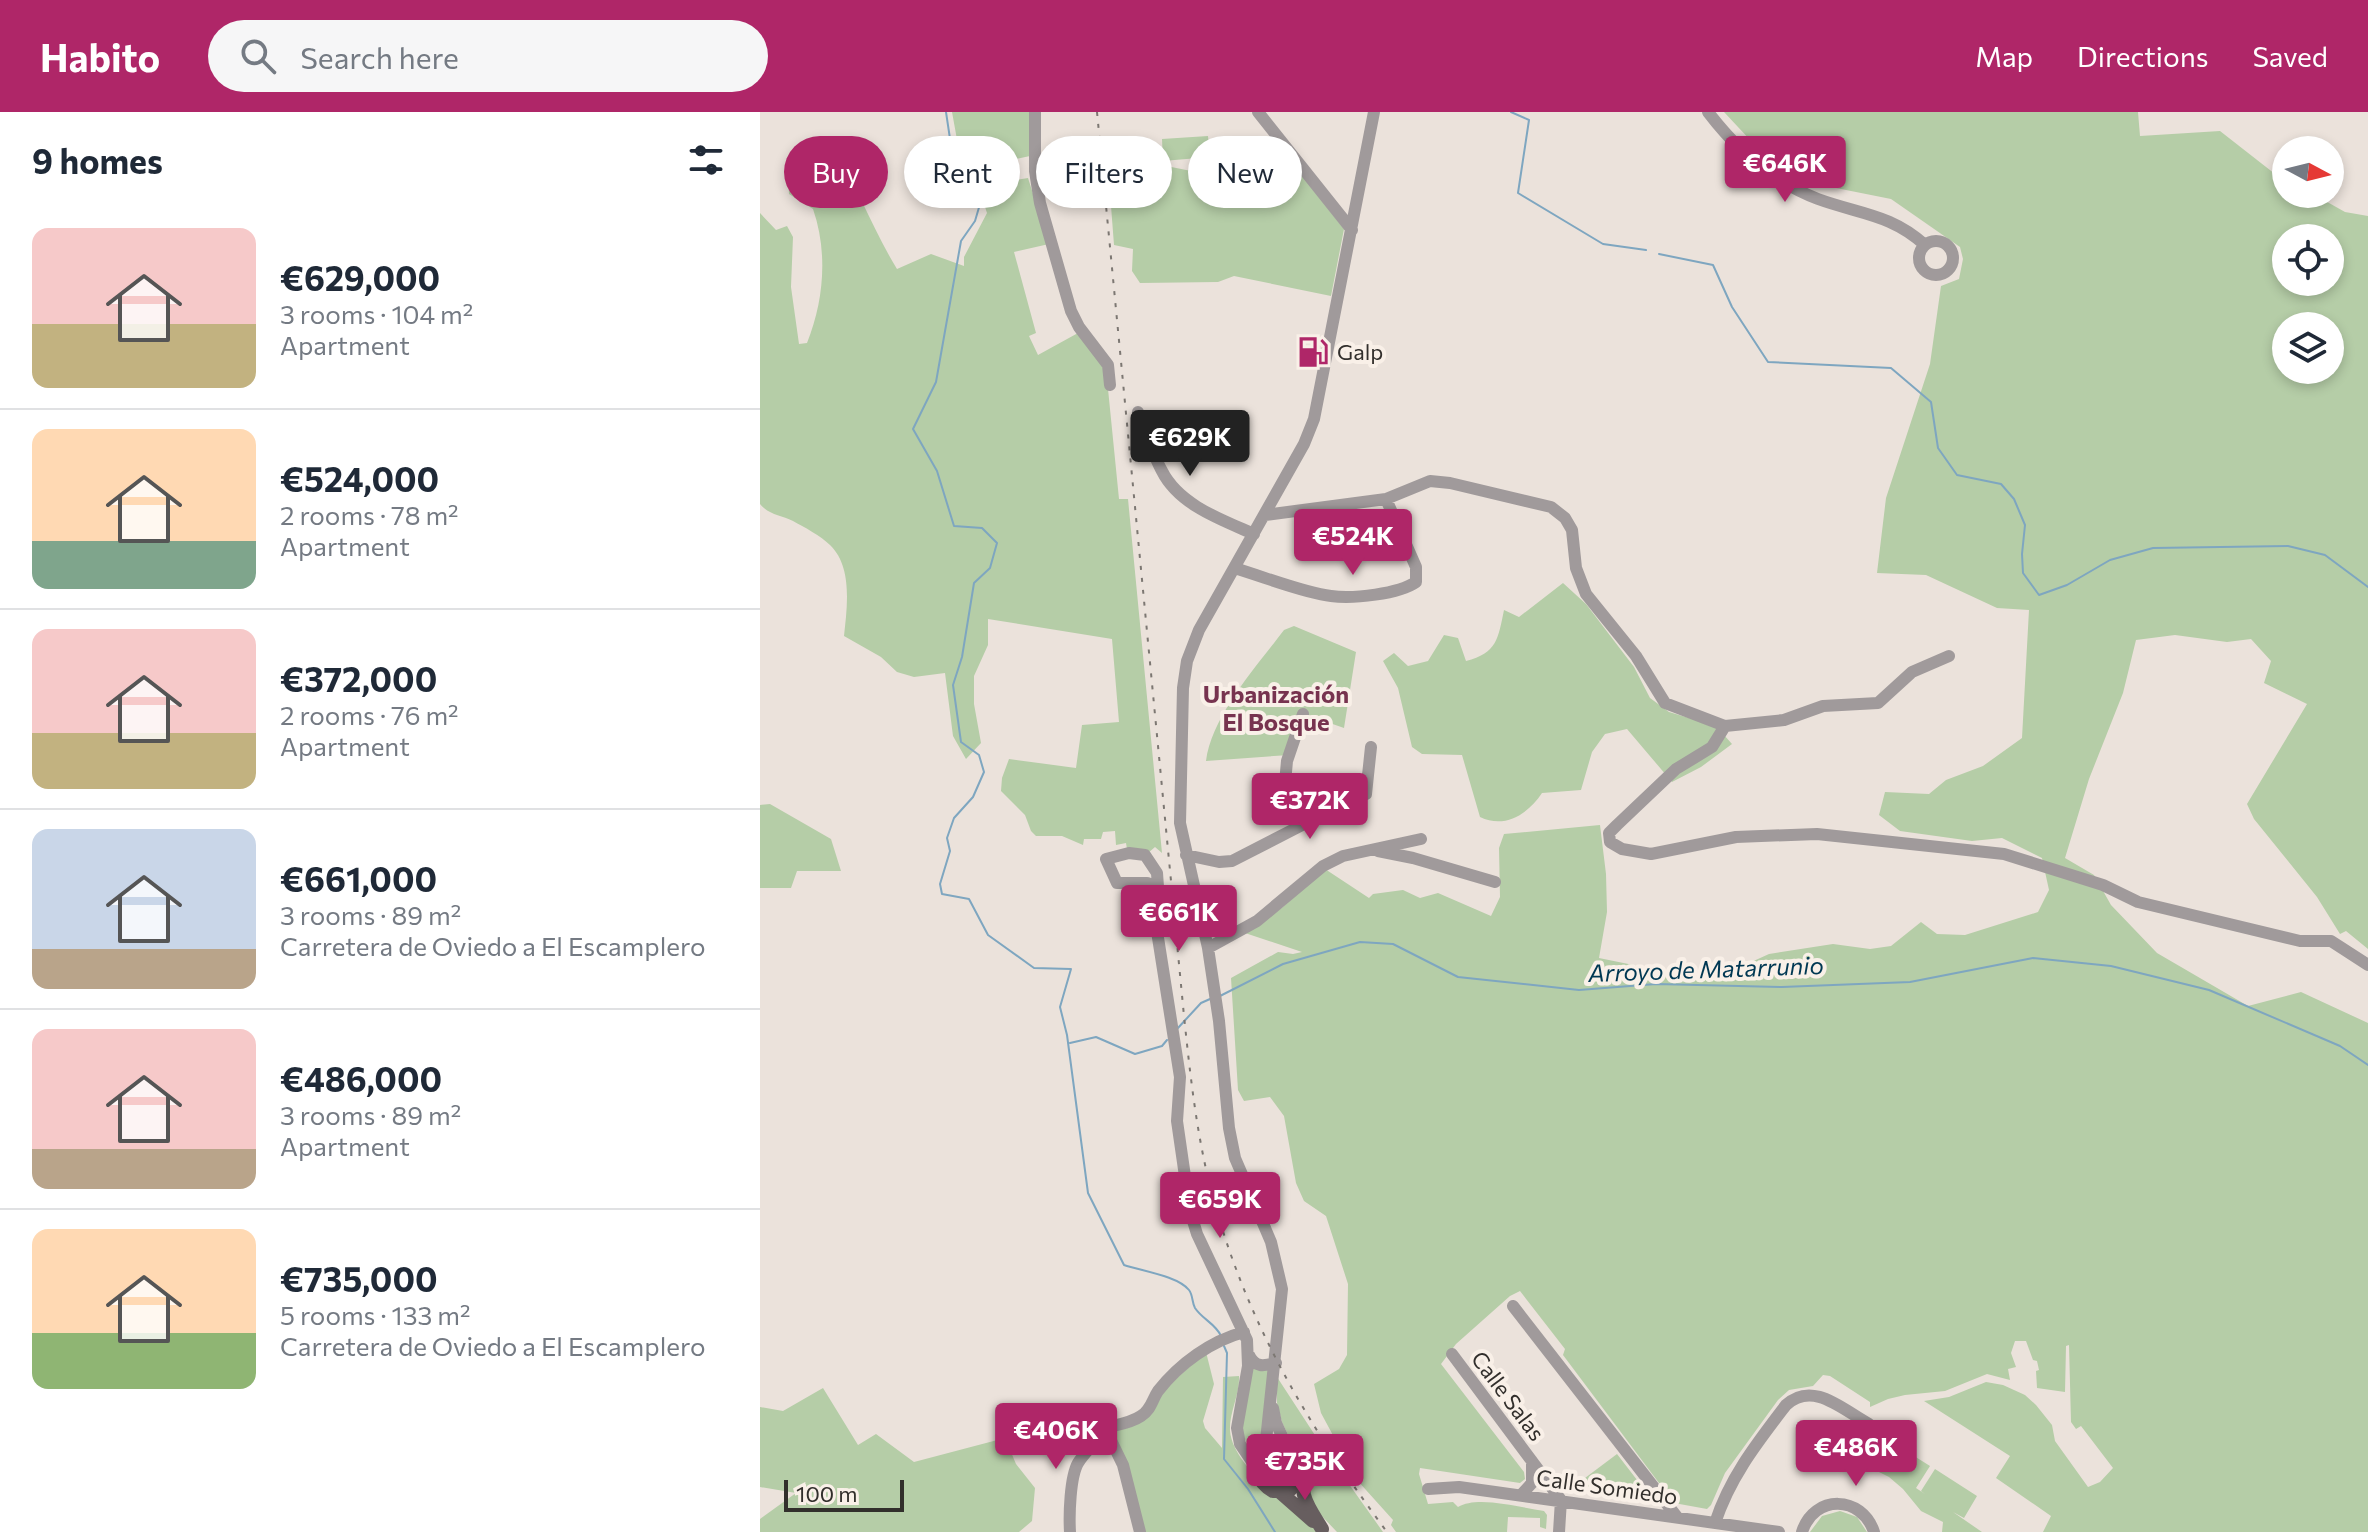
<!DOCTYPE html>
<meta charset="utf-8">
<style>
body{margin:0;font-family:Commissioner,sans-serif;background:#f6f6f7;color:#1f2937;height:100vh;display:flex;flex-direction:column;font-size:30px;white-space:nowrap}
*{box-sizing:border-box;margin:0}
p{font-size:26px;color:#747a83}
.icon{flex:none;width:44px;height:44px;fill:none;stroke:currentColor;stroke-width:2;stroke-linecap:round;stroke-linejoin:round}
.map{position:relative;flex:1;overflow:hidden}
.sheet{display:flex;flex-direction:column;background:#fff;width:760px}
.sheet>*{flex:none}
.top-card{position:absolute;left:24px;top:24px;width:760px;height:72px;display:flex;gap:16px}
.needle{width:52px;rotate:97deg}
.controls{position:absolute;left:1512px;top:24px;display:grid;gap:16px}
.controls a{display:grid;place-items:center;width:72px;height:72px;border-radius:50%;background:#fff;box-shadow:0 4px 12px #0003;font-size:40px}
.scale{position:absolute;left:24px;bottom:20px;width:120px;box-sizing:border-box;padding-left:8px;border:4px solid #322f2c;border-top:0;font-size:22px;line-height:28px;white-space:nowrap;color:#322f2c;-webkit-text-stroke:6px #f9f0e8;paint-order:stroke}
.price{position:absolute;translate:-50% -68px;padding:0 18px;border-radius:8px;background:#af2668;color:#fff;font-size:26px;line-height:52px;filter:drop-shadow(0 2px 4px #0008)}
.price::after{content:'';position:absolute;left:50%;top:48px;width:24px;height:18px;margin-left:-12px;background:inherit;clip-path:polygon(0 0,100% 0,50% 100%)}
.price.active{background:#222;color:#fff}
ul{padding:0;list-style:none}
li{display:flex;align-items:center;gap:24px;height:200px;padding:0 32px}
li+li{border-top:2px solid #e0e1e3}
li span{display:grid;place-items:center;flex:none;width:224px;height:160px;border-radius:16px;color:#555}
li>.icon{margin-inline-start:auto}
span .icon{width:96px;height:96px;fill:#fffc;stroke-width:1}
li b{font-size:34px}
h2{display:flex;justify-content:space-between;align-items:center;height:96px;padding:0 32px;font-size:34px}
.tag{padding:0 28px;border-radius:36px;background:#fff;box-shadow:0 4px 12px #0003;font-size:28px;line-height:72px}
.tag.active{background:#af2668;color:#fff}
header{display:flex;align-items:center;gap:48px;box-sizing:border-box;height:112px;padding:0 40px;background:#af2668;color:#fff}
header strong{font-size:38px}
nav{display:flex;gap:44px;margin-inline-start:auto;font-size:28px}
.search{width:560px;height:72px;background:#f6f6f7;display:flex;align-items:center;gap:20px;box-sizing:border-box;padding:0 28px;border-radius:44px;color:#747a83;font-size:30px}
main{display:flex;flex:1;min-height:0}
.map>svg:first-child{display:block}
.green{fill:#b5cda7;fill-rule:evenodd}
.lines{fill:none;stroke-linecap:round;stroke-linejoin:round}
.stream{stroke:#7ea6c0;stroke-width:2}
.minor{stroke:#a09a9b;stroke-width:12}
.major{stroke:#675e5f;stroke-width:14}
.rail{stroke:#7c7772;stroke-width:2;stroke-dasharray:4 8;stroke-linecap:butt}
.labels{text-anchor:middle;stroke-width:8;stroke-linejoin:round;paint-order:stroke}
.poi-label{font-size:22px;fill:#322f2c;stroke:#f9f0e8;text-anchor:start}
.street-label{font-size:22px;fill:#322f2c;stroke:#f9f0e8}
.neighbourhood-label{font-size:24px;font-weight:bold;fill:#77334f;stroke:#f9f0e8}
.water-label{font-size:24px;font-style:italic;fill:#003853;stroke:#f9f0e8}
</style>
<header>
<strong>Habito</strong>
<div class="search"><svg class="icon" aria-label="search" viewBox="0 0 24 24"><circle cx="10" cy="10" r="6"/><path d="M15 15l6 6"/></svg>Search here</div>
<nav><a>Map</a><a>Directions</a><a>Saved</a></nav>
</header>
<main>
<section class="sheet">
<h2>9 homes<svg class="icon" aria-label="filters" viewBox="0 0 24 24"><path d="M4 7h16M4 17h16"/><circle cx="9" cy="7" r="2"/><circle cx="15" cy="17" r="2"/></svg></h2>
<ul>
<li><span style="background:linear-gradient(#f6c9c9 60%,#c2b280 0)"><svg class="icon" aria-label="home" viewBox="0 0 24 24"><path d="M3 11l9-7 9 7M6 9v11h12V9"/></svg></span><div><b>€629,000</b><p>3 rooms · 104 m²</p><p>Apartment</p></div></li>
<li><span style="background:linear-gradient(#ffd9b3 70%,#7fa58c 0)"><svg class="icon" aria-label="home" viewBox="0 0 24 24"><path d="M3 11l9-7 9 7M6 9v11h12V9"/></svg></span><div><b>€524,000</b><p>2 rooms · 78 m²</p><p>Apartment</p></div></li>
<li><span style="background:linear-gradient(#f6c9c9 65%,#c2b280 0)"><svg class="icon" aria-label="home" viewBox="0 0 24 24"><path d="M3 11l9-7 9 7M6 9v11h12V9"/></svg></span><div><b>€372,000</b><p>2 rooms · 76 m²</p><p>Apartment</p></div></li>
<li><span style="background:linear-gradient(#c9d6e8 75%,#b9a48a 0)"><svg class="icon" aria-label="home" viewBox="0 0 24 24"><path d="M3 11l9-7 9 7M6 9v11h12V9"/></svg></span><div><b>€661,000</b><p>3 rooms · 89 m²</p><p>Carretera de Oviedo a El Escamplero</p></div></li>
<li><span style="background:linear-gradient(#f6c9c9 75%,#b9a48a 0)"><svg class="icon" aria-label="home" viewBox="0 0 24 24"><path d="M3 11l9-7 9 7M6 9v11h12V9"/></svg></span><div><b>€486,000</b><p>3 rooms · 89 m²</p><p>Apartment</p></div></li>
<li><span style="background:linear-gradient(#ffd9b3 65%,#8fb573 0)"><svg class="icon" aria-label="home" viewBox="0 0 24 24"><path d="M3 11l9-7 9 7M6 9v11h12V9"/></svg></span><div><b>€735,000</b><p>5 rooms · 133 m²</p><p>Carretera de Oviedo a El Escamplero</p></div></li>
</ul>
</section>
<div class="map">
<svg width="1608" height="1420" viewBox="0 0 1608 1420">
<rect width="100%" height="100%" fill="#ebe2db"/>
<path class="green" d="M192,0H270V44L238,51L243,70L268,66L289,132L254,140L276,221L269,224L278,243L318,221L346,257L359,387H368L402,741L395,735L388,741L367,737L366,731L356,733L355,719L343,720L341,727H324L323,733L302,724H276L271,719L265,703L241,679L242,666L249,647L316,656L322,613L359,610L352,527L228,507V533L214,564V592L221,631L206,647L193,624L185,561L154,565L137,560L121,545L84,524C87,496 93,455 70,433C61,424 44,415 33,409C21,403 9,403 0,392V101L16,118L27,114L33,125L31,175L39,232L47,231C64,189 68,140 53,97L29,82L28,63L50,42L73,36C98,75 113,118 137,157L171,142L204,154V145L227,101L221,83L202,55Z
M964,0H1378L1380,24L1460,19L1515,62L1526,65V82H1553L1585,100L1608,104V837L1586,819L1580,822L1557,785L1494,707L1487,692L1547,592L1504,571L1511,549L1491,527L1467,530L1415,523L1376,528L1363,581L1329,667L1305,746L1334,763L1351,793L1397,841L1488,894L1541,880L1608,911V1420H1283L1291,1404L1236,1366L1250,1344L1164,1289L1189,1285L1226,1270L1243,1273L1265,1283L1276,1293L1292,1313L1295,1329L1328,1375L1340,1370L1353,1356L1321,1314L1316,1317L1311,1310L1309,1233L1306,1234L1305,1280L1277,1276L1276,1259L1279,1258L1277,1249L1273,1248L1266,1229H1255L1251,1241L1256,1255L1248,1257L1250,1268L1227,1262L1185,1279L1145,1283L1128,1287L1110,1295V1290L1070,1264L1063,1263L1053,1274L1029,1278L1018,1288L965,1361L951,1393L947,1397L914,1391L803,1243L805,1237L760,1179L750,1184L696,1232L681,1252L764,1360L765,1367L760,1371L660,1356L659,1362L668,1392L693,1390L698,1395C718,1383 761,1396 784,1399L787,1403L786,1417L780,1415V1406L748,1405L747,1420H636L631,1413L633,1408L597,1368L561,1301L554,1272L579,1257L587,1243L588,1172L566,1104L544,1089L536,1071L524,1004L510,985L484,989L478,978L471,866L518,840L533,842L542,840L485,821L523,795L565,757L609,786L613,782L643,778L660,786L678,781L731,804L740,785L739,736L744,722L840,713L846,762L847,800L839,846L932,865L956,866L1009,842L1073,832L1110,837L1131,834L1161,810L1177,822L1205,823L1278,800L1289,778L1282,746L1242,726L1212,729L1140,719L1119,703L1125,680L1169,682L1186,668L1223,654L1262,626L1269,498L1237,496L1166,463L1117,461L1126,386L1170,252L1181,174L1199,167L1203,147L1200,135L1131,87L1071,75L1040,62L992,30ZM1526,126H1570V170H1526ZM1526,214H1570V258H1526Z
M448,24L450,45L403,49L402,27Z
M347,42L446,62L489,91L501,92L511,90L521,78L533,52L584,117L571,184L474,164L458,170L380,171L372,159L373,137L354,133Z
M803,471L826,492L874,555L890,586L909,600L956,614L972,632L941,655L912,670L867,617L845,622L832,640L821,678L782,681C768,702 745,717 720,705L702,643L662,642L652,635L638,576L623,549L634,541L648,554L668,549L684,523L698,526L706,549C737,541 738,527 744,498L759,505Z
M534,514L596,540L584,616L544,602L529,643L446,649C452,603 497,554 524,518Z
M10,692L71,727L81,759H37L31,776H0V693Z
M446,1240L454,1272L443,1309L445,1316L462,1336L463,1265L479,1264C480,1283 469,1300 470,1319C473,1355 533,1397 559,1420H383L351,1324L354,1318L363,1314Z
M492,1255L509,1257L501,1334L496,1336L488,1333L481,1319Z
M517,1265L564,1337L623,1420H577L558,1400L553,1391L537,1332L529,1325L522,1310L517,1291Z
M63,1276L98,1333L116,1322L154,1350L245,1326L256,1352L275,1376L272,1409L259,1420H0V1407L36,1381L0,1375V1295L23,1299Z
M1081,1326L1114,1348L1127,1327L1170,1354L1156,1376L1165,1382L1161,1379L1175,1357L1217,1384L1204,1406L1193,1400L1222,1420H1182L1183,1410L1161,1399L1143,1377L1129,1365L1071,1336Z
M503 1356a17 17 0 1 1 34 0a17 17 0 1 1-34 0Z
M857,1342L884,1377L882,1386L877,1388L809,1378Z
M1080,1399L1097,1405L1107,1420H1050L1062,1404Z"/>
<g class="lines">
<path class="stream" d="M186,0L195,60L220,92L215,109L201,129L176,270L153,317L177,359L194,414L222,416L237,431L230,456L214,471L202,545L193,573L201,630L219,643L224,660L213,685L194,706L187,726L190,739L180,772L182,782L209,787L228,823L274,856L311,857L300,895L307,923L328,1081L364,1153C382,1159 418,1164 429,1178C433,1183 432,1191 435,1196C442,1207 456,1212 461,1224
M751,0L769,8L758,81L843,132L886,138
M899,142L953,153L972,195L1008,250L1131,256L1171,290L1178,336L1197,363L1241,372L1254,387L1265,413L1262,442L1263,461L1279,483L1307,473L1350,448L1393,436L1528,434L1565,443L1608,475
M460,884L523,852L600,830L633,832L698,865L819,878L896,872L1022,875L1150,870L1273,846L1351,854L1449,878L1580,934L1608,953
M417,917L441,891L450,887
M310,931L336,925L375,942L402,934L407,928
M464,1234L467,1241L464,1347L488,1377L515,1420"/>
<path class="minor" d="M275,0V59L280,91L311,199L319,215L348,253L350,273
M498,0L592,118
M948,0C977,38 1013,70 1058,87C1099,102 1131,102 1165,133
M1159 146a17 17 0 1 1 34 0a17 17 0 1 1-34 0Z
M378,300C386,319 392,341 402,359C419,393 462,408 494,422
M505,403L626,387L670,369L690,371L791,395L805,406L812,418L816,456L826,482L876,544L905,591L965,614L1024,608L1063,594L1118,591L1152,560L1189,544
M474,456C502,464 544,481 571,484C593,487 639,482 656,470V455L626,387
M543,602L527,649L525,671L548,710
M965,614L952,635L916,657L857,713L849,721L850,730L862,737L891,742L976,725L1057,722L1244,742L1343,773L1378,790L1540,829H1571L1608,853
M618,739L653,746L735,770
M426,743L459,750L472,749L548,710L553,704L606,682L611,635
M398,775L397,761L385,743L369,741L346,747L357,771H387L398,775L402,788L396,813L420,965L417,1009L430,1099L437,1122L487,1228L488,1254L477,1316L480,1332L497,1357
M448,836L497,809L563,754L583,744L661,727
M753,1194L917,1405
M692,1242L801,1388
M489,1243C495,1256 504,1254 516,1251
M513,1296L516,1311L527,1335
M345,1316C356,1313 371,1311 381,1304C391,1298 392,1288 398,1279C420,1251 451,1229 484,1220
M345,1316L363,1353L380,1420
M505,1338L522,1177L511,1130L475,1046L469,1016L459,909L448,836L420,711L423,576L427,549L439,518L544,332L554,307L614,0
M668,1377L699,1375L735,1380L1019,1420
M761,1383L772,1371V1349
M955,1411C970,1365 997,1331 1026,1293C1053,1268 1083,1298 1109,1312
M310,1420C309,1403 310,1365 318,1351C326,1338 338,1330 345,1316
M799,1420L801,1388
M1042,1420C1054,1382 1102,1383 1114,1420"/>
<path class="major" d="M542,1364L530,1378L513,1379C478,1360 510,1316 536,1340C547,1350 541,1369 544,1383C547,1395 556,1407 562,1417
M520,1380L553,1409"/>
<path class="rail" d="M337,0L424,904C430,961 436,1018 450,1074C484,1207 546,1311 627,1420"/>
</g>
<defs>
<symbol id="fuel-bare" viewBox="-9 -9 18 18"><path d="M-5.5-6h7V0h2V4h1.3V-2.5L3-4.5l.8-.8L6-3V5H2.5V1h-1V6h-7ZM-4.2-4.7v3.2H.2V-4.7Z" fill="#af2668" stroke="#f9f0e8" stroke-width="2.5" paint-order="stroke"/></symbol>
</defs>
<g fill-rule="evenodd">
<use href="#fuel-bare" x="531" y="218" width="44" height="44"/>
</g>
<g class="labels">
<g class="poi-label">
<text x="577" y="248">Galp</text>
</g>
<g class="street-label">
<text transform="translate(748 1284) rotate(53)" y="8">Calle Salas</text>
<text transform="translate(847 1375) rotate(8)" y="8">Calle Somiedo</text>
</g>
<g class="neighbourhood-label">
<text x="516" y="591">Urbanización<tspan x="516" dy="28">El Bosque</tspan></text>
</g>
<g class="water-label">
<text transform="translate(946 858) rotate(-2)" y="8">Arroyo de Matarrunio</text>
</g>
</g>
</svg>
<div class="controls">
<a><svg class="needle" viewBox="-14 -14 28 28"><path d="M0-13l5 13h-10z" fill="#e53935"/><path d="M0 13l5-13h-10z" fill="#747a83"/></svg></a>
<a><svg class="icon" aria-label="locate" viewBox="0 0 24 24"><circle cx="12" cy="12" r="6"/><path d="M12 2v4M12 18v4M2 12h4M18 12h4"/></svg></a>
<a><svg class="icon" aria-label="layers" viewBox="0 0 24 24"><path d="M12 4l9 5-9 5-9-5zM3 14l9 5 9-5"/></svg></a>
</div>
<div class="scale">100 m</div>
<b class="price" style="left:1025px;top:92px">€646K</b>
<b class="price active" style="left:430px;top:366px">€629K</b>
<b class="price" style="left:593px;top:465px">€524K</b>
<b class="price" style="left:550px;top:729px">€372K</b>
<b class="price" style="left:419px;top:841px">€661K</b>
<b class="price" style="left:460px;top:1128px">€659K</b>
<b class="price" style="left:296px;top:1359px">€406K</b>
<b class="price" style="left:1096px;top:1376px">€486K</b>
<b class="price" style="left:545px;top:1390px">€735K</b>
<div class="top-card">
<a class="tag active">Buy</a>
<a class="tag">Rent</a>
<a class="tag">Filters</a>
<a class="tag">New</a>
</div>
</div>
</main>
